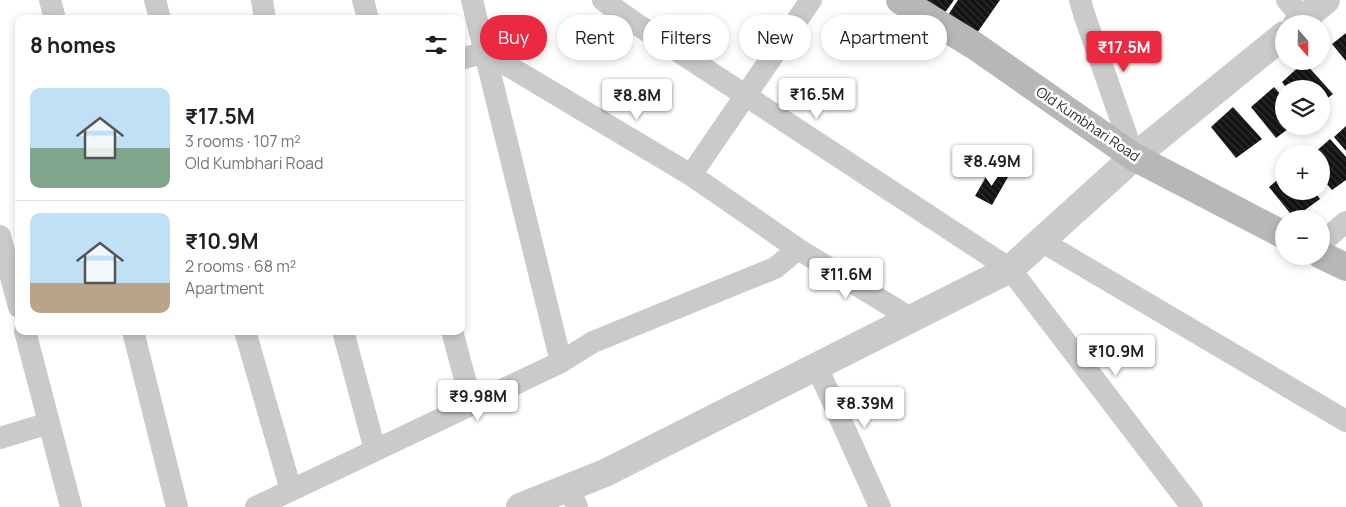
<!DOCTYPE html>
<meta charset="utf-8">
<style>
body{margin:0;font-family:Manrope,sans-serif;background:#f6f6f6;color:#202124;height:100vh;display:flex;flex-direction:column;font-size:19px;white-space:nowrap}
*{box-sizing:border-box;margin:0}
p{font-size:16px;color:#757577}
.icon{flex:none;width:28px;height:28px;fill:none;stroke:currentColor;stroke-width:2;stroke-linecap:round;stroke-linejoin:round}
.map{position:relative;flex:1;overflow:hidden}
.details{position:absolute;left:15px;top:15px;width:450px;height:320px;display:flex;flex-direction:column;background:#fff;border-radius:10px;box-shadow:0 2px 8px #0003}
.details>*{flex:none}
.hud{position:absolute;left:480px;top:15px;width:475px;height:45px;display:flex;gap:10px}
.needle{width:32px;rotate:160deg}
.fabs{position:absolute;left:1275px;top:15px;display:grid;gap:10px}
.fabs a{display:grid;place-items:center;width:55px;height:55px;border-radius:50%;background:#fff;box-shadow:0 2px 8px #0003;font-size:25px}
.price{position:absolute;translate:-50% -42px;padding:0 11px;border-radius:5px;background:#fff;color:#222;font-size:16px;line-height:32px;filter:drop-shadow(0 1px 2px #0008)}
.price::after{content:'';position:absolute;left:50%;top:30px;width:15px;height:11px;margin-left:-8px;background:inherit;clip-path:polygon(0 0,100% 0,50% 100%)}
.price.selected{background:#eb2941;color:#fff}
ul{padding:0;list-style:none}
li{display:flex;align-items:center;gap:15px;height:125px;padding:0 15px}
li+li{border-top:1px solid #e0e0e0}
li span{display:grid;place-items:center;flex:none;width:140px;height:100px;border-radius:10px;color:#555}
li>.icon{margin-inline-start:auto}
span .icon{width:60px;height:60px;fill:#fffc;stroke-width:1}
li b{font-size:21px}
h2{display:flex;justify-content:space-between;align-items:center;height:60px;padding:0 15px;font-size:21px}
.tag{padding:0 18px;border-radius:22px;background:#fff;box-shadow:0 2px 8px #0003;font-size:18px;line-height:45px}
.tag.selected{background:#eb2941;color:#fff}
.map>svg:first-child{display:block}
.building{fill:url(#building-back-hatch)}
.lines{fill:none;stroke-linecap:round;stroke-linejoin:round}
.minor{stroke:#cacaca;stroke-width:22}
.tertiary{stroke:#cacaca;stroke-width:28}
.secondary{stroke:#b7b7b7;stroke-width:28}
.labels{text-anchor:middle;stroke-width:5;stroke-linejoin:round;paint-order:stroke}
.street-label{font-size:14px;fill:#2d2d2d;stroke:#fff}
</style>
<div class="map">
<svg width="1346" height="507" viewBox="0 0 1346 507">
<defs>
<pattern id="building-back-hatch" width="6" height="6" patternUnits="userSpaceOnUse" patternTransform="scale(1.25)"><rect width="6" height="6" fill="#141414"/><path d="M-1 5l2 2M0 0l6 6M5-1l2 2" fill="none" stroke="#2e2e2e"/></pattern>
</defs>
<rect width="100%" height="100%" fill="#fff"/>
<path class="building" d="M922,0H954L944,14Z
M958,0H1000L977,33L948,15Z
M1346,33V61L1332,44Z
M1304,62L1333,94L1321,103V89H1287L1282,82Z
M1274,87L1284,98V126H1292L1276,138L1251,107Z
M1233,107L1262,139L1236,158L1211,127Z
M1346,126V151L1334,137Z
M1330,139L1346,157V180L1332,190L1321,177V154H1313Z
M991,168L1008,177L992,205L975,196Z
M1284,174V191H1314L1320,199L1294,218L1269,187Z"/>
<g class="lines">
<path class="minor" d="M50,0L55,19
M155,0L160,19
M262,0L265,19
M363,0L368,19
M603,0L635,23L1010,269L1192,507
M1080,0L1084,14L1134,157
M1287,0L1303,19
M461,59L485,52L691,175L798,249L912,319
M691,175L811,0
M0,236L19,307
M1041,241L1346,421
M1321,243L1346,222
M25,331L71,507
M133,331L177,507
M245,331L291,490
M343,331L375,450
M452,331L472,405
M561,362L593,342L775,268L798,249
M817,367L880,507
M0,438L49,423
M569,488L577,507
M256,507L561,362L472,0"/>
<path class="tertiary" d="M1297,24L1326,0
M520,507L605,473L1010,269L1134,157L1284,35"/>
<path class="secondary" d="M900,0L975,46L1134,157L1284,235
M1321,255L1346,267"/>
</g>
<g class="labels">
<g class="street-label">
<text transform="translate(1088 124) rotate(34)" y="5">Old Kumbhari Road</text>
</g>
</g>
</svg>
<div class="fabs">
<a><svg class="needle" viewBox="-14 -14 28 28"><path d="M0-13l5 13h-10z" fill="#e53935"/><path d="M0 13l5-13h-10z" fill="#757577"/></svg></a>
<a><svg class="icon" aria-label="layers" viewBox="0 0 24 24"><path d="M12 4l9 5-9 5-9-5zM3 14l9 5 9-5"/></svg></a>
<a>+</a>
<a>−</a>
</div>
<b class="price selected" style="left:1124px;top:73px">₹17.5M</b>
<b class="price" style="left:817px;top:120px">₹16.5M</b>
<b class="price" style="left:637px;top:121px">₹8.8M</b>
<b class="price" style="left:992px;top:187px">₹8.49M</b>
<b class="price" style="left:846px;top:300px">₹11.6M</b>
<b class="price" style="left:1116px;top:377px">₹10.9M</b>
<b class="price" style="left:478px;top:422px">₹9.98M</b>
<b class="price" style="left:865px;top:429px">₹8.39M</b>
<div class="hud">
<a class="tag selected">Buy</a>
<a class="tag">Rent</a>
<a class="tag">Filters</a>
<a class="tag">New</a>
<a class="tag">Apartment</a>
</div>
<section class="details">
<h2>8 homes<svg class="icon" aria-label="filters" viewBox="0 0 24 24"><path d="M4 7h16M4 17h16"/><circle cx="9" cy="7" r="2"/><circle cx="15" cy="17" r="2"/></svg></h2>
<ul>
<li><span style="background:linear-gradient(#bfe0f5 60%,#7fa58c 0)"><svg class="icon" aria-label="home" viewBox="0 0 24 24"><path d="M3 11l9-7 9 7M6 9v11h12V9"/></svg></span><div><b>₹17.5M</b><p>3 rooms · 107 m²</p><p>Old Kumbhari Road</p></div></li>
<li><span style="background:linear-gradient(#bfe0f5 70%,#b9a48a 0)"><svg class="icon" aria-label="home" viewBox="0 0 24 24"><path d="M3 11l9-7 9 7M6 9v11h12V9"/></svg></span><div><b>₹10.9M</b><p>2 rooms · 68 m²</p><p>Apartment</p></div></li>
</ul>
</section>
</div>
